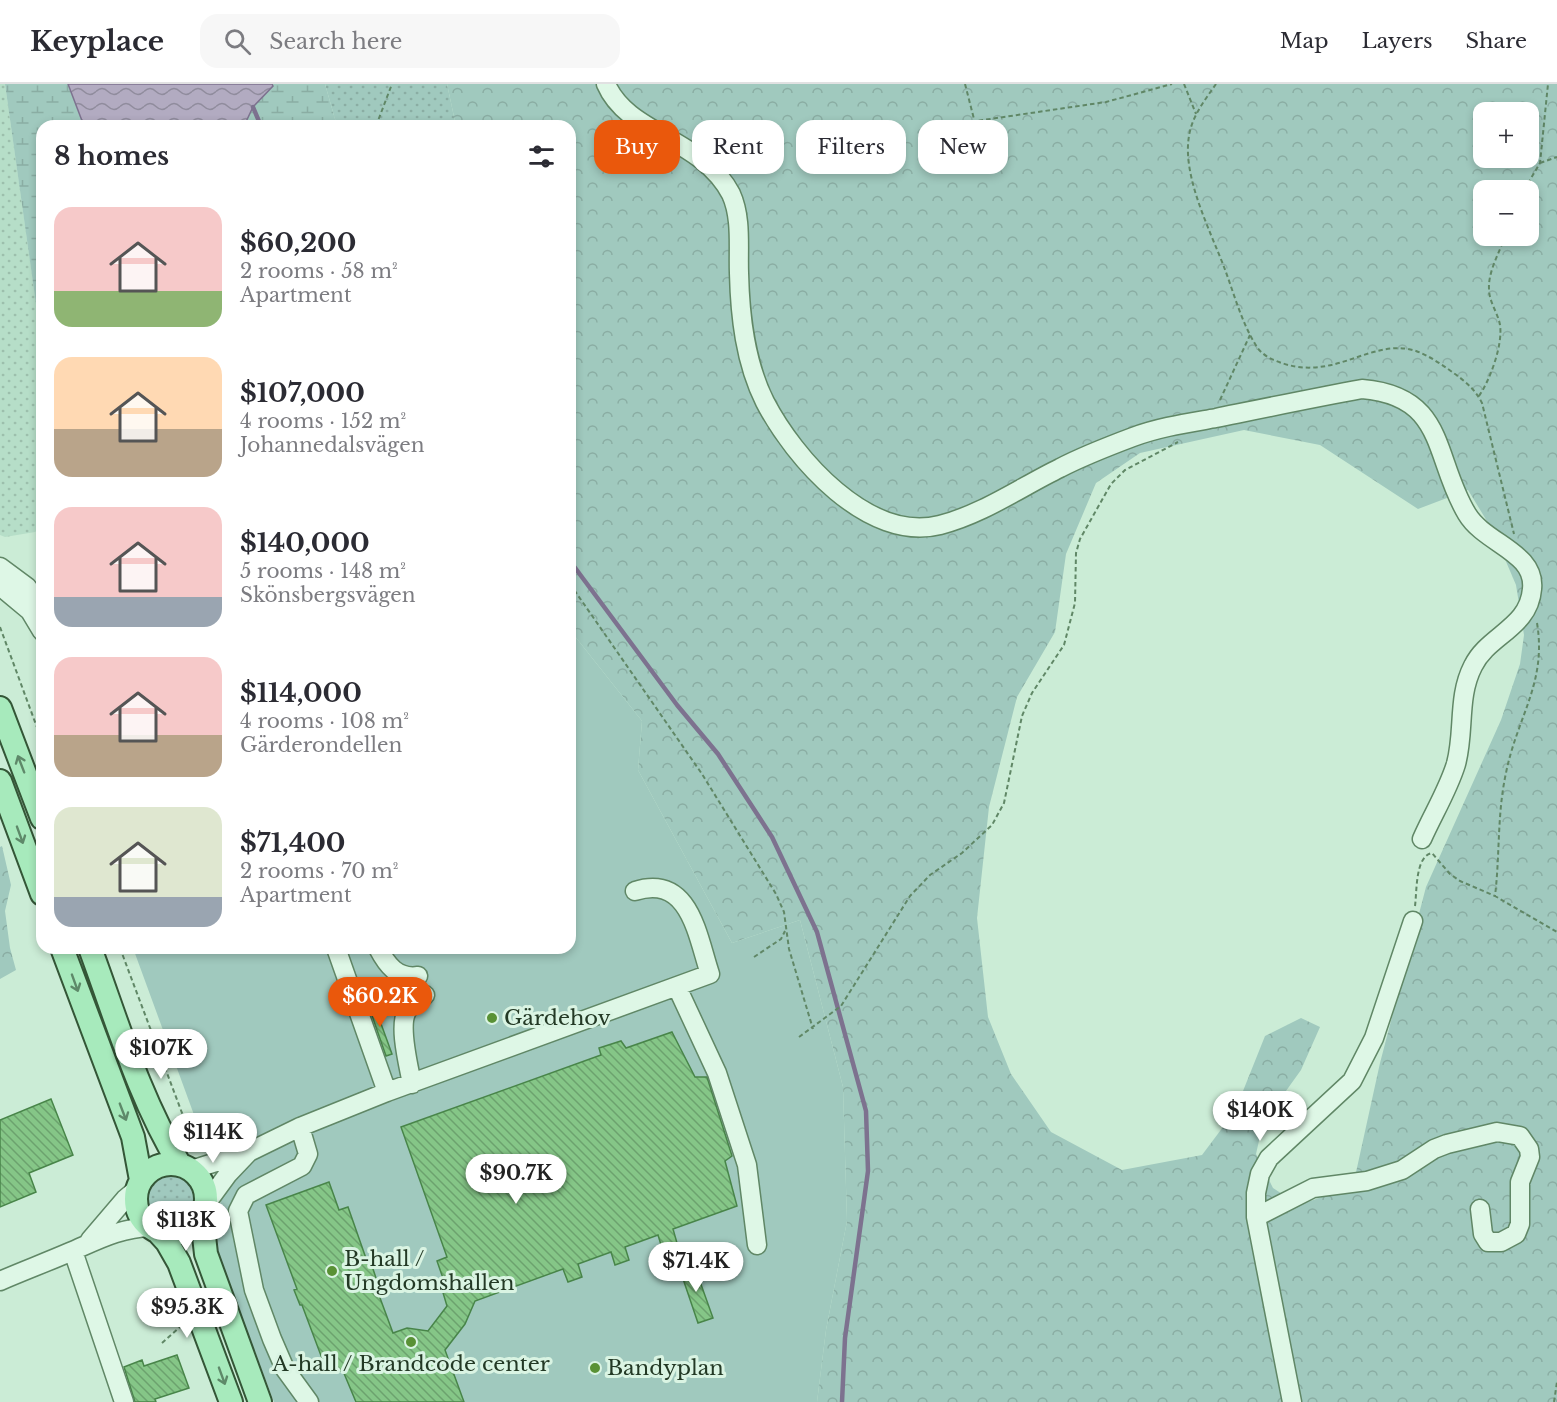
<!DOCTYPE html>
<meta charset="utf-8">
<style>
body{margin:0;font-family:"Libre Baskerville",serif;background:#f7f7f7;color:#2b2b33;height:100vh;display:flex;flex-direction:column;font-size:22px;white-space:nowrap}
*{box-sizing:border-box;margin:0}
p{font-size:20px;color:#7c7c81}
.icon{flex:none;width:33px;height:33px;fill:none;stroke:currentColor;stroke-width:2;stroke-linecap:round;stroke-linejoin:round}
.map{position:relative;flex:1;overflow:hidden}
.drawer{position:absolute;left:36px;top:36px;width:540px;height:834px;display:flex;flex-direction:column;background:#fff;border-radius:18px;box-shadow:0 3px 9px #0003}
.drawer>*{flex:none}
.guide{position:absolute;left:594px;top:36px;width:570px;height:54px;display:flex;gap:12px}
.buttons{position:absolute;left:1473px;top:18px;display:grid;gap:12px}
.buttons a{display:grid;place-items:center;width:66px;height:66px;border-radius:12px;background:#fff;box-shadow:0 3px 9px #0003;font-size:30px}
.price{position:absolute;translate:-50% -51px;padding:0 14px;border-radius:21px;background:#fff;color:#222;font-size:20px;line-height:39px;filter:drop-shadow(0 2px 3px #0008)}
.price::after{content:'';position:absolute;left:50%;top:36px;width:18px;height:14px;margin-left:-9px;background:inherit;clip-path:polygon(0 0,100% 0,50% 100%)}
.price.current{background:#ea580c;color:#fff}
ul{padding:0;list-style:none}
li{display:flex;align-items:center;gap:18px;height:150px;padding:0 18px}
li span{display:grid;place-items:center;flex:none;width:168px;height:120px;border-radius:18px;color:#555}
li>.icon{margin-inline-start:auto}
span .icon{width:72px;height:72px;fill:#fffc;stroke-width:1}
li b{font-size:26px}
h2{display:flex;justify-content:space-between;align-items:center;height:72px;padding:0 18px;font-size:26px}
.pill{padding:0 21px;border-radius:18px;background:#fff;box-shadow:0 3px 9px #0003;font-size:21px;line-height:54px}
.pill.current{background:#ea580c;color:#fff}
header{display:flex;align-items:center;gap:36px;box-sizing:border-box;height:84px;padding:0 30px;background:#fff;border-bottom:2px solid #e1e1e2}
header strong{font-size:28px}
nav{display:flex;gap:33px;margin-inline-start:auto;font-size:21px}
.search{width:420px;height:54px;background:#f7f7f7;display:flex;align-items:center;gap:15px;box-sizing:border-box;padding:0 21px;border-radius:18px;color:#7c7c81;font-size:22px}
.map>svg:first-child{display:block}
.farmland{fill:url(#farmland-dots)}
.grass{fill:url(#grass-dots)}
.forest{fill:url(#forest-crowns);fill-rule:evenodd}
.wetland{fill:url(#wetland-marsh)}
.pitch{fill:#a0c9be}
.water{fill:url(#water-waves);stroke:#7d728f;stroke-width:1.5}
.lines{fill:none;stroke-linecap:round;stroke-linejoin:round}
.stream{stroke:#7d728f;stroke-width:4.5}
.building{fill:url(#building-back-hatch);stroke:#488549;stroke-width:1.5}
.minor-casing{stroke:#608766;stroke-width:21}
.major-casing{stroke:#345637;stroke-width:26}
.path{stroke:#608766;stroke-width:2;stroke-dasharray:4.5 3;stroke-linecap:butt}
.minor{stroke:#def7e6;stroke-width:18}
.major{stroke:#a7eabc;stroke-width:22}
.oneway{stroke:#5e8969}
.poi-dot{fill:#599135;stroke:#daf4e3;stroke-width:2}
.labels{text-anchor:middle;stroke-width:6;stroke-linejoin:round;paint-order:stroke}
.poi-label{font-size:21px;fill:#233925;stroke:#daf4e3;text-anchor:start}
</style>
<header>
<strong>Keyplace</strong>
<div class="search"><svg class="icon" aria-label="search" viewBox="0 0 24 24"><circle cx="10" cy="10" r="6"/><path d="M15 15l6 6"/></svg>Search here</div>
<nav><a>Map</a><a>Layers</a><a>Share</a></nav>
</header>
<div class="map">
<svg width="1557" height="1318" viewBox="0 0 1557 1318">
<defs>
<pattern id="farmland-dots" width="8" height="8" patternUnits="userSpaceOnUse" patternTransform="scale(1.5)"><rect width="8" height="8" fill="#b6dec8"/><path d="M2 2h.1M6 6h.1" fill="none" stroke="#9cbfac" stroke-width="1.8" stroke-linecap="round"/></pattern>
<pattern id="grass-dots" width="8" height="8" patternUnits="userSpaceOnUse" patternTransform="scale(1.5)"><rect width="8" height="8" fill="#a0c9be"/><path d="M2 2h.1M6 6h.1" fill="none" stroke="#8aada3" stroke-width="1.8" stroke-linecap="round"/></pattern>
<pattern id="forest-crowns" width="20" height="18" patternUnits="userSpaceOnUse" patternTransform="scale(1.5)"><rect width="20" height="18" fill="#a0c9be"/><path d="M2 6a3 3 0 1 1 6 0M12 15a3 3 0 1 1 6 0" fill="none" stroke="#8aada3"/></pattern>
<pattern id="wetland-marsh" width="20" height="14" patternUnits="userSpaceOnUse" patternTransform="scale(1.5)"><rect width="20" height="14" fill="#a0c9be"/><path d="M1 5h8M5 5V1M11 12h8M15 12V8" fill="none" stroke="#8aada3"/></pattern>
<pattern id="water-waves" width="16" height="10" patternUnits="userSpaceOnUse" patternTransform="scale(1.5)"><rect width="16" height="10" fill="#b2abc1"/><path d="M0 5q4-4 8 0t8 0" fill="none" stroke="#908c9d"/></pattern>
<pattern id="building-back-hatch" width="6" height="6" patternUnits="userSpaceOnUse" patternTransform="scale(1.5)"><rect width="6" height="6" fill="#85c687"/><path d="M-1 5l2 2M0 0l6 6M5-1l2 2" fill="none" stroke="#6ca26e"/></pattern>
</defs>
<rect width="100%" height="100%" fill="#cbecd6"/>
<path class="farmland" d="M0,0H5L36,219L42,228V443L35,448L5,453L0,451Z"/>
<path class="grass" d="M325,0H447L456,42H337Z
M147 1116a24 24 0 1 1 48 0a24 24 0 1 1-48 0Z"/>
<path class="forest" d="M447,0H1557V1318H817L826,1246L847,1137L843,1003L800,836L732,859L638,686L642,637L570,546V42H456ZM1484,28H1528V74H1484ZM1484,106H1528V152H1484ZM1244,346L1320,361L1418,425L1468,406L1493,447L1516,501L1524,551L1520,580L1501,636L1426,803L1380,979L1353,1102L1299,1121L1273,1104L1256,1070L1263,1039L1301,986L1320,943L1301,934L1265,952L1235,1027L1202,1071L1122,1086L1051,1048L1011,990L988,933L977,834L989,723L1017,613L1055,548L1066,470L1096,399L1140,369Z
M2,762L11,801L5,827L10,864L16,886L0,895V763Z"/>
<path class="wetland" d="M5,0H68L84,42H42V228L36,220Z
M272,0H325L337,42H244L253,23L273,2Z"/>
<path class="pitch" d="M570,546L642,637L638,686L732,859L800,836L843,1003L847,1137L826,1246L817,1318H274L218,1170L216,1134L221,1117L224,1066L218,1054L197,1039L133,864H570Z"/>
<path class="water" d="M68,0H272L273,2L253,23L244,42H84Z"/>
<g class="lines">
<path class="stream" d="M253,23L261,42
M570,477L677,621L718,670L772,753L817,848L866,1027L868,1087L845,1254L842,1318"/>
</g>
<path class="building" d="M372,915L392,970L386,972L367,917Z
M672,948L695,993H707L732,1072L725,1077L737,1122L673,1145L677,1159L662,1164L658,1151L625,1163L629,1176L615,1181L611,1168L578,1180L582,1193L568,1198L563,1185L475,1217L465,1240L445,1266L464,1318H356L343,1287L330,1288L323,1277L302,1221H300L294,1206L297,1205L266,1121L329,1098L339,1126L348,1123L368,1180L371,1179L376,1194L373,1195L393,1249L407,1244L428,1247L447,1222L441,1202L445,1200L437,1177L447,1173L401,1043L601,971L599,964L621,957L626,964Z
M51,1015L73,1071L29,1089L36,1108L0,1123V1036Z
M693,1178L713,1234L698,1239L679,1183Z
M177,1271L189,1304L155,1315L156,1318H135L124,1283L142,1276L144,1282Z"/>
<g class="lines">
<defs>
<path id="minor" d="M606,0C628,51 701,53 731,110C742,134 738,164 739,189C740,232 745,278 765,318C794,374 868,459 940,441C983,430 1021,403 1060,384C1083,372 1109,362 1133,353C1160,343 1188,339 1216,334C1265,324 1313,314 1362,305C1447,312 1433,374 1467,430C1485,460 1536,468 1532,505C1529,544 1488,551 1473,582C1457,613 1465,647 1456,680C1448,706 1433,730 1422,755
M0,483L27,503L42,523
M0,502L30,527L42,547
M336,864L387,1008
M378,864C387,881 397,895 418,892
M677,903L717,989L747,1081L757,1161
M412,1000C409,983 398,942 407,927C411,920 420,915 425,911
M300,1043L308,1070L302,1082L246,1111L238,1127L254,1206L272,1255L285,1285L309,1318
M191,1086L251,1067L300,1043L387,1008L710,890C697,851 690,790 635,807
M206,1120L228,1090L249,1068
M1256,1133L1313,1104L1367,1097L1402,1086L1434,1065L1447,1060L1497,1048L1520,1052L1529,1065L1530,1073L1520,1098V1140L1516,1150L1501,1158H1488L1483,1150L1480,1125
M90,1156L125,1115L137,1105
M73,1167L124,1318
M0,1197C23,1187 47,1178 70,1168C98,1156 119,1144 151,1143
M1292,1318L1256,1133V1109L1260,1090L1269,1074L1352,997L1374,954L1413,837"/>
<path id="major" d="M0,624L42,734
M0,697L42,810
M62,864L133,1053L141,1096
M90,864C117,937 139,1014 180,1081
M136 1115a35 35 0 1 1 70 0a35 35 0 1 1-70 0Z
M202,1134L206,1170L260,1318
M157,1147L167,1158L179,1179L231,1318"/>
</defs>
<use href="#minor" class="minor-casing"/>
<use href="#major" class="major-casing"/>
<path class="path" d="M965,0L974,35
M1184,0L1196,30
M1216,0C1205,16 1192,32 1189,52C1182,92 1210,146 1224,183C1234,209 1241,238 1257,263C1260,268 1268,274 1274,276C1333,302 1370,252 1416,267C1427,271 1438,278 1448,285C1462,295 1474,303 1482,319L1514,450
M949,41L1106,18L1172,0
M376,42L392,0
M1540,79L1557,73
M1524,106L1540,79L1548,0
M1479,312C1490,296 1503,261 1500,241C1498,229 1489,218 1489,205C1488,187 1500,168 1505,152
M1220,316L1250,251
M570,500L702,690L776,810L784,828L789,865L813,945
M1537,539C1547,599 1517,633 1506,689C1497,730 1500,771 1495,812L1557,848
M0,543L42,657
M1415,822C1417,808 1415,772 1432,769L1450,790L1460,797L1495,812
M120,864L185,1037L212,1062
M754,873L781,855L785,847
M799,953L841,922L910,812L930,791L962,769L992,741L1004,719L1022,632L1032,609L1064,561L1075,519L1076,469L1080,455L1111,400L1125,386L1178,358
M152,981L163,978
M162,1259L180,1243L181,1238
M1554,1318L1557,1298"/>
<use href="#minor" class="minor"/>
<use href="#major" class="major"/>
</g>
<defs><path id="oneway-shaft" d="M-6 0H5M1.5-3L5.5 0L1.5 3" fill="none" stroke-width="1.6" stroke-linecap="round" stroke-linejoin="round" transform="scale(1.5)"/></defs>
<g class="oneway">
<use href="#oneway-shaft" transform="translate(21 680) rotate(-111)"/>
<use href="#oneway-shaft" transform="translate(20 751) rotate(70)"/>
<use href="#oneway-shaft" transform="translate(75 899) rotate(70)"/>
<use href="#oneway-shaft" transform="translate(123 1028) rotate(69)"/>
<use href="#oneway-shaft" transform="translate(222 1292) rotate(70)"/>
</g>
<g class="poi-dot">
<circle cx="492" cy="934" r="6"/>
<circle cx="332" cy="1187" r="6"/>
<circle cx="411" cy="1258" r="6"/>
<circle cx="595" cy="1284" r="6"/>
</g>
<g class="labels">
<g class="poi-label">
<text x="504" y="941">Gärdehov</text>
<text x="344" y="1182">B-hall /<tspan x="344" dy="24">Ungdomshallen</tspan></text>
<text x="411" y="1287" text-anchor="middle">A-hall / Brandcode center</text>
<text x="607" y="1291">Bandyplan</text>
</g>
</g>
</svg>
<div class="buttons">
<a>+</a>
<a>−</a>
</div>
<b class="price current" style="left:380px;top:944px">$60.2K</b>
<b class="price" style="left:161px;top:996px">$107K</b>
<b class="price" style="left:1260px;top:1058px">$140K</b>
<b class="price" style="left:213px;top:1080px">$114K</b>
<b class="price" style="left:516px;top:1121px">$90.7K</b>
<b class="price" style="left:186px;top:1168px">$113K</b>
<b class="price" style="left:696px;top:1209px">$71.4K</b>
<b class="price" style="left:187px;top:1255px">$95.3K</b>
<div class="guide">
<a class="pill current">Buy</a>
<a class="pill">Rent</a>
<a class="pill">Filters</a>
<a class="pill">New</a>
</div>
<section class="drawer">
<h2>8 homes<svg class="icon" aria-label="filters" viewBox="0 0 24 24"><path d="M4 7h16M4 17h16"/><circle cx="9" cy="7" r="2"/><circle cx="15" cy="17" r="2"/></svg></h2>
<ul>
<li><span style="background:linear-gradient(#f6c9c9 70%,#8fb573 0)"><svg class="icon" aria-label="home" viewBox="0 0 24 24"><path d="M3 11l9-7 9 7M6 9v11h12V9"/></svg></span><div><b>$60,200</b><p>2 rooms · 58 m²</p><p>Apartment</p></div></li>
<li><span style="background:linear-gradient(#ffd9b3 60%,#b9a48a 0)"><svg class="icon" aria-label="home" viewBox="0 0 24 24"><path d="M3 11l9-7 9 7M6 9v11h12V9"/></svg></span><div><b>$107,000</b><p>4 rooms · 152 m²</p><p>Johannedalsvägen</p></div></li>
<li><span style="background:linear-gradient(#f6c9c9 75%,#9aa5b1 0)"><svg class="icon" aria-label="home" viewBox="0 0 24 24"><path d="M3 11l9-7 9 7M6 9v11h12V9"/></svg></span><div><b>$140,000</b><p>5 rooms · 148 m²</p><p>Skönsbergsvägen</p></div></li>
<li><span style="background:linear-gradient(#f6c9c9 65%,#b9a48a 0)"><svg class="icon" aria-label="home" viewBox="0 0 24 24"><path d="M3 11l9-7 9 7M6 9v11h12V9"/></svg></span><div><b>$114,000</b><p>4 rooms · 108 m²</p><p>Gärderondellen</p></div></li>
<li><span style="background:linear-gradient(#dfe7d0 75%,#9aa5b1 0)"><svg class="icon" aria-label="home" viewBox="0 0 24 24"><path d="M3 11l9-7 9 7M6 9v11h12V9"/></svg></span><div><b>$71,400</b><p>2 rooms · 70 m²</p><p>Apartment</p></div></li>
</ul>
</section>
</div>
